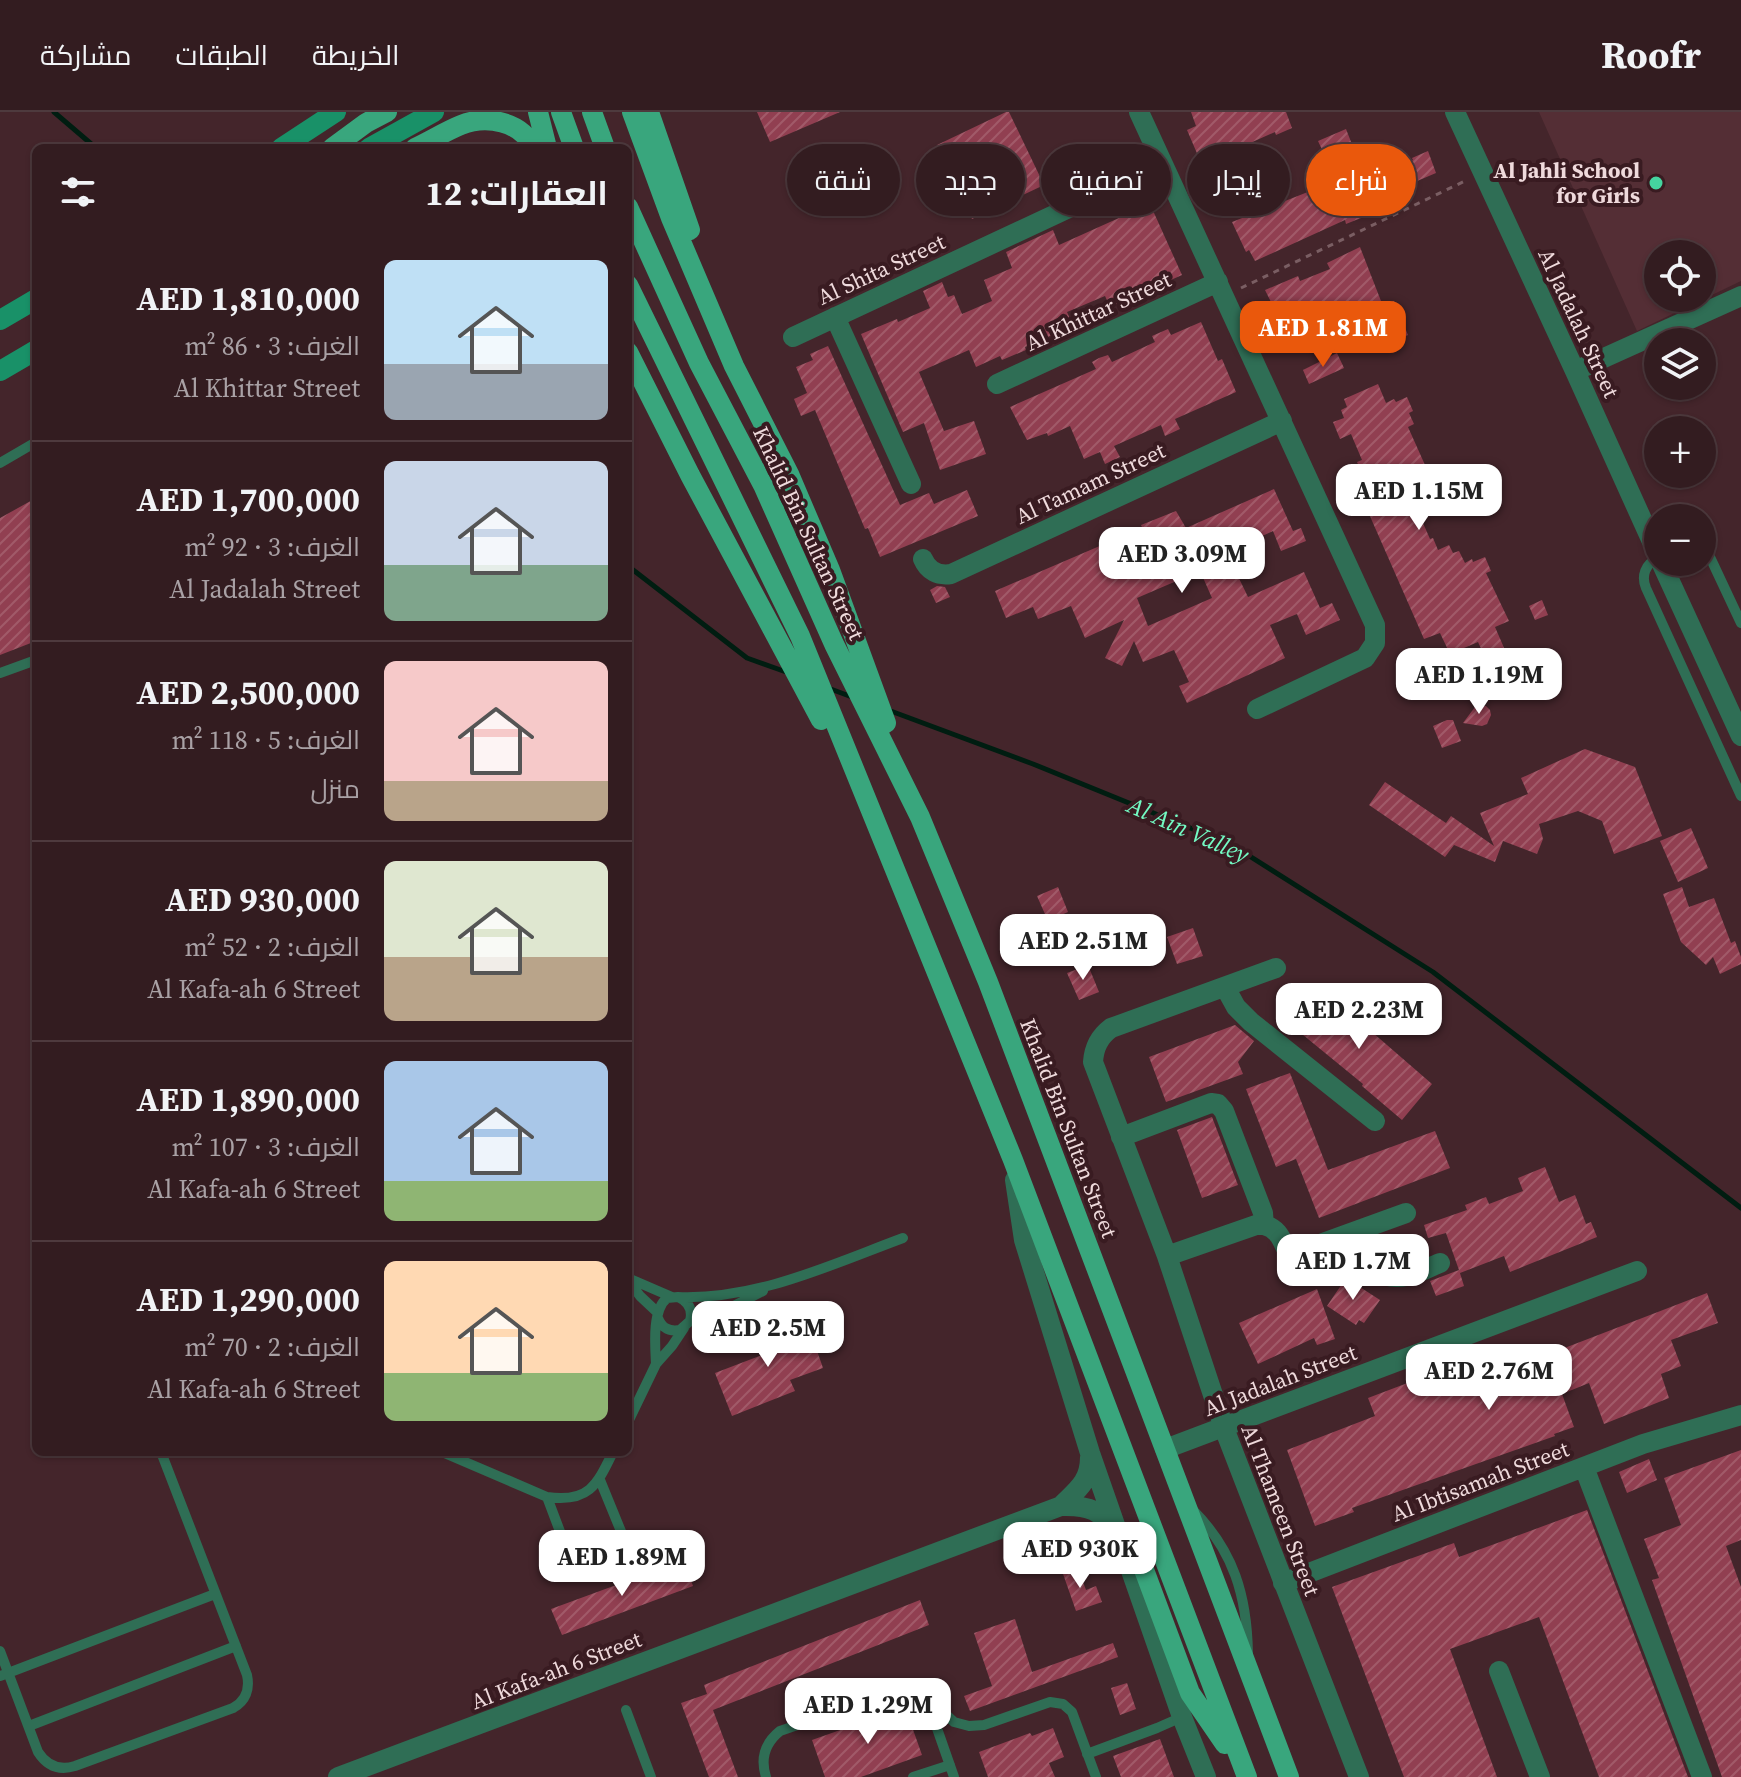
<!DOCTYPE html>
<html lang="ar">
<meta charset="utf-8">
<style>
body{margin:0;font-family:"Source Serif 4",Cairo,serif;background:#3e292d;color:#f1f3f6;direction:rtl;height:100vh;display:flex;flex-direction:column;font-size:30px;white-space:nowrap}
*{box-sizing:border-box;margin:0}
p{font-size:26px;color:#a9a1a5}
.icon{flex:none;width:44px;height:44px;fill:none;stroke:currentColor;stroke-width:2;stroke-linecap:round;stroke-linejoin:round}
.map{position:relative;flex:1;overflow:hidden;direction:ltr}
.panel{position:absolute;left:32px;top:32px;width:600px;height:1312px;display:flex;flex-direction:column;background:#331c20;border-radius:12px;box-shadow:0 2px 6px #0004,0 0 0 2px #4e3a3e;direction:rtl}
.panel>*{flex:none}
.banner{position:absolute;left:656px;top:32px;width:760px;height:72px;direction:rtl;display:flex;gap:16px}
.tools{position:absolute;left:1644px;top:128px;display:grid;gap:16px}
.tools a{display:grid;place-items:center;width:72px;height:72px;border-radius:50%;background:#331c20;box-shadow:0 2px 6px #0004,0 0 0 2px #4e3a3e;font-size:40px}
.price{position:absolute;translate:-50% -68px;padding:0 18px;border-radius:16px;background:#fff;color:#222;font-size:26px;line-height:52px;filter:drop-shadow(0 2px 4px #0008)}
.price::after{content:'';position:absolute;left:50%;top:48px;width:24px;height:18px;margin-left:-12px;background:inherit;clip-path:polygon(0 0,100% 0,50% 100%)}
.price.selected{background:#ea580c;color:#fff}
ul{padding:0;list-style:none}
li{display:flex;align-items:center;gap:24px;height:200px;padding:0 24px}
li+li{border-top:2px solid #4e3a3e}
li span{display:grid;place-items:center;flex:none;width:224px;height:160px;border-radius:12px;color:#555}
li>.icon{margin-inline-start:auto}
span .icon{width:96px;height:96px;fill:#fffc;stroke-width:1}
li b{font-size:34px}
h2{display:flex;justify-content:space-between;align-items:center;height:96px;padding:0 24px;font-size:34px}
.chip{padding:0 28px;border-radius:36px;background:#331c20;box-shadow:0 2px 6px #0004,0 0 0 2px #4e3a3e;font-size:28px;line-height:72px}
.chip.selected{background:#ea580c;color:#fff}
header{display:flex;align-items:center;gap:48px;box-sizing:border-box;height:112px;padding:0 40px;background:#331c20;border-bottom:2px solid #4e3a3e}
header strong{font-size:38px}
nav{display:flex;gap:44px;margin-inline-start:auto;font-size:28px}
.map>svg:first-child{display:block}
.built{fill:#542e35;fill-rule:evenodd}
.lines{fill:none;stroke-linecap:round;stroke-linejoin:round}
.stream{stroke:#001d11;stroke-width:5}
.building{fill:url(#building-hatch);fill-rule:evenodd}
.path{stroke:#7a5e63;stroke-width:3;stroke-dasharray:6 6;stroke-linecap:butt}
.service{stroke:#2f6e55;stroke-width:10}
.minor{stroke:#2f6e55;stroke-width:20}
.secondary{stroke:#199168;stroke-width:20}
.primary{stroke:#39a67d;stroke-width:20}
.poi-dot{fill:#45d49f;stroke:#391b21;stroke-width:3}
.labels{text-anchor:middle;stroke-width:8;stroke-linejoin:round;paint-order:stroke}
.poi-label{font-size:22px;font-weight:bold;fill:#efdadc;stroke:#391b21;text-anchor:end}
.street-label{font-size:22px;fill:#efdadc;stroke:#391b21}
.water-label{font-size:24px;font-style:italic;fill:#73fac3;stroke:#391b21}
</style>
<header>
<strong>Roofr</strong>
<nav><a>الخريطة</a><a>الطبقات</a><a>مشاركة</a></nav>
</header>
<div class="map">
<svg width="1741" height="1665" viewBox="0 0 1741 1665">
<defs>
<pattern id="building-hatch" width="6" height="6" patternUnits="userSpaceOnUse" patternTransform="scale(2)"><rect width="6" height="6" fill="#913f51"/><path d="M-1 1l2-2M0 6l6-6M5 7l2-2" fill="none" stroke="#a15a69"/></pattern>
</defs>
<rect width="100%" height="100%" fill="#44252b"/>
<path class="built" d="M1539,0H1741V169L1637,219ZM1658,142H1702V186H1658Z"/>
<g class="lines">
<path class="stream" d="M54,0L96,36
M628,454L747,546L789,561
M828,576L852,585
M888,598L1033,652L1232,733L1433,860L1741,1096"/>
</g>
<path class="building" d="M757,0H840L770,30Z
M1006,0H1009L1044,73L972,107L937,33Z
M1191,0H1286L1292,16L1276,23L1275,20L1212,48L1209,42L1199,46L1187,18L1196,14Z
M1346,17L1355,40L1366,36L1376,62L1413,48L1412,46L1428,39L1436,61L1396,78L1401,90L1346,112L1345,108L1255,149L1249,138L1246,140L1232,110L1348,64L1338,38L1325,44L1318,29Z
M1150,92L1182,163L1110,195L1105,184L1067,200L1073,214L1025,235L1026,238L1002,248L1000,244L976,255L969,238L919,260L944,319L974,309L986,342L940,358L924,311L903,320L861,222L897,207L898,210L930,196L923,179L942,170L948,185L954,183L962,202L992,189L984,168L1012,156L1006,140L1053,118L1059,133Z
M1360,135L1381,189L1319,215L1308,214L1297,209L1290,193L1276,200L1265,178L1298,164L1300,169L1330,157L1327,151Z
M1394,189L1408,223L1389,231L1374,197Z
M1201,210L1218,249L1222,247L1236,280L1175,307L1180,317L1165,324L1161,313L1114,334L1120,345L1105,352L1100,340L1084,347L1070,314L1048,324L1047,321L1027,328L1010,295L1096,257L1092,250L1099,246L1108,243L1112,250L1155,230L1152,224L1168,217L1171,223Z
M828,234L900,393L929,381L934,392L967,378L978,404L880,445L868,416L865,417L815,298L801,304L794,287L807,281L796,255L813,248L810,242Z
M1337,241L1344,256L1309,272L1303,258Z
M1378,272L1386,291L1394,287L1396,290L1407,285L1413,299L1409,301L1414,312L1408,315L1425,353L1402,363L1430,427L1433,426L1438,438L1449,433L1453,441L1459,439L1465,451L1472,447L1473,450L1485,445L1491,459L1486,461L1509,509L1495,515L1508,545L1489,554L1478,530L1450,542L1440,521L1424,527L1369,402L1378,398L1357,350L1362,348L1351,322L1340,327L1333,310L1344,306L1341,298L1347,295L1344,287Z
M1274,377L1293,419L1301,416L1306,429L1281,439L1273,419L1243,433L1251,449L1234,456L1248,485L1304,460L1320,496L1332,491L1340,508L1306,523L1297,502L1270,513L1285,546L1187,591L1179,574L1189,570L1174,538L1143,550L1134,529L1122,554L1105,546L1124,508L1085,526L1071,494L1038,507L1033,495L1006,506L995,479L1102,433L1108,445L1141,431L1147,427L1141,413L1176,399L1186,416ZM1201,461L1212,486L1148,514L1137,486L1188,464L1189,466Z
M36,386V529L0,543V406Z
M937,474L945,475L950,485L936,491L930,478Z
M1542,488L1548,503L1535,508L1529,494Z
M1480,594H1486L1490,598L1491,603L1487,612L1482,614L1463,611L1475,595Z
M1447,608H1453L1461,629L1442,636L1433,614Z
M1585,637L1635,655L1662,724L1614,742L1602,709L1578,699L1539,712L1543,727L1537,742L1503,729L1495,750L1454,733L1445,745L1369,693L1385,670L1446,711L1451,704L1494,734L1480,701L1528,682L1521,666Z
M1691,716L1708,756L1678,770L1660,729Z
M1058,775L1068,800L1048,809L1037,784Z
M1682,775L1689,795L1714,786L1731,831L1735,829L1741,845V852L1720,862L1713,845L1706,853L1681,830L1663,782Z
M1193,816L1203,844L1177,852L1167,825Z
M1088,853L1099,880L1079,888L1067,861Z
M1316,871L1374,918L1372,920L1432,972L1402,1008L1362,974L1363,972L1286,909Z
M1235,913L1254,929L1238,950L1243,962L1166,990L1149,945Z
M1290,961L1328,1058L1435,1019L1450,1056L1319,1106L1296,1047L1276,1055L1246,977Z
M1212,1005L1238,1073L1202,1086L1177,1018Z
M1545,1055L1559,1090L1575,1083L1586,1112L1591,1110L1597,1125L1510,1160L1504,1144L1460,1161L1446,1121L1428,1126L1424,1113L1467,1098L1465,1093L1486,1085L1489,1092L1523,1079L1518,1066Z
M1459,1158L1464,1174L1436,1184L1430,1169Z
M1346,1166L1380,1188L1364,1211L1359,1208L1356,1213L1327,1194Z
M1317,1177L1335,1227L1317,1233L1314,1226L1258,1252L1239,1211Z
M1707,1181L1718,1211L1671,1228L1681,1254L1661,1262L1669,1286L1604,1312L1589,1271L1562,1282L1574,1315L1554,1322L1555,1324L1352,1396L1354,1400L1315,1414L1287,1338L1375,1304L1368,1286L1447,1256L1452,1269L1546,1236L1549,1242Z
M783,1206L791,1231L793,1230L795,1236L814,1230L823,1256L790,1268L795,1279L732,1304L715,1261L762,1243L753,1216Z
M1741,1338V1428L1726,1434L1741,1475V1665H1722L1652,1468L1659,1466L1644,1427L1681,1413L1664,1366Z
M1649,1347L1657,1368L1627,1381L1619,1360Z
M1587,1398L1688,1665H1599L1539,1505L1450,1537L1497,1665H1404L1332,1475L1454,1431L1459,1445Z
M1087,1427L1093,1445L1075,1451L1068,1434Z
M684,1448L693,1474L562,1523L551,1497Z
M1077,1453L1086,1478L1096,1474L1102,1490L1076,1499L1062,1459Z
M920,1488L929,1513L713,1598L738,1665H709L681,1591L707,1582L704,1573Z
M1015,1507L1032,1560L1113,1531L1118,1545L970,1599L964,1584L992,1574L974,1521Z
M1127,1571L1136,1597L1120,1603L1111,1576Z
M905,1595L922,1643L861,1665H825L812,1628Z
M1053,1616L1064,1645L1049,1651L1055,1665H988L979,1640L1030,1621L1032,1624Z
M1160,1627L1174,1665H1121L1113,1644Z"/>
<g class="lines">
<path class="path" d="M1241,176L1465,69"/>
<path class="service" d="M0,351L36,330
M1702,428L1741,511
M1658,446C1645,452 1641,464 1646,476L1741,684
M0,561L36,548
M628,1166L672,1185
M628,1168L640,1184L657,1200
M678,1185C757,1188 830,1153 903,1126
M690,1209L724,1199L763,1179
M656,1252C655,1233 652,1198 667,1186L678,1185C689,1190 693,1198 690,1209L680,1218C669,1220 662,1216 658,1206
M628,1310L656,1252L672,1234L684,1216
M442,1340L547,1385C589,1391 597,1373 613,1340
M547,1385L573,1454L627,1434L600,1368
M1192,1397C1234,1439 1247,1484 1248,1542
M0,1539L38,1640C47,1654 59,1659 75,1654L233,1596C246,1589 250,1577 247,1563L161,1340
M0,1564L215,1482
M926,1585L954,1665
M626,1598L651,1665
M29,1614L236,1534
M1087,1642L1157,1616L1182,1605
M766,1665C760,1646 765,1631 780,1619L898,1578H908L925,1583L954,1610L969,1614L984,1613L1050,1590L1063,1592L1072,1600L1096,1665
M913,1665L950,1653"/>
<path class="minor" d="M1139,0L1375,513V531L1365,546L1257,597
M1455,0L1575,259L1658,443
M835,205L911,372
M793,225L1163,52
M1575,259L1741,184
M997,272L1218,170
M923,447C928,459 938,464 951,462L1282,309
M1661,450L1741,624
M1276,856L1111,916C1099,925 1094,935 1093,950L1167,1144L1224,1316L1359,1665
M1225,875L1236,895L1251,910L1375,1009
M1121,1025L1211,991L1218,992L1224,999L1263,1101L1264,1113
M1015,1068L1024,1128L1090,1341L1182,1605L1206,1665
M1264,1113C1284,1118 1282,1137 1295,1149C1310,1163 1333,1151 1350,1153C1367,1154 1381,1166 1398,1165C1413,1165 1427,1156 1440,1151
M1290,1143L1406,1101
M1167,1144L1256,1113H1264
M1165,1337L1637,1159
M1584,1355L1702,1665
M1061,1394C1077,1378 1090,1370 1090,1345
M1283,1471L1643,1332L1741,1303
M1499,1559L1540,1665
M338,1665L1061,1394C1090,1393 1101,1398 1118,1423"/>
<path class="secondary" d="M281,36L336,0
M369,36L434,0
M0,208L36,187
M0,259L36,238"/>
<path class="primary" d="M538,0L547,36
M561,0L574,36
M592,0L605,36
M632,0L671,106L734,254L789,362L830,458L886,611
M649,0L690,118
M332,36L366,11L387,0
M415,36C430,29 446,19 461,13C486,3 522,9 533,36
M628,95L699,251L763,373L834,532L920,705L988,870L1289,1665
M628,173L800,524L1013,1048L1247,1665
M628,240L690,363L821,608
M1121,1433L1137,1446L1143,1455L1190,1581L1225,1632"/>
</g>
<circle class="poi-dot" cx="1656" cy="71" r="8"/>
<g class="labels">
<g class="poi-label">
<text x="1640" y="66">Al Jahli School<tspan x="1640" dy="25">for Girls</tspan></text>
</g>
<g class="street-label">
<text transform="translate(881 157) rotate(-25)" y="8">Al Shita Street</text>
<text transform="translate(1098 199) rotate(-25)" y="8">Al Khittar Street</text>
<text transform="translate(1579 211) rotate(65)" y="8">Al Jadalah Street</text>
<text transform="translate(1090 371) rotate(-25)" y="8">Al Tamam Street</text>
<text transform="translate(809 421) rotate(65)" y="8">Khalid Bin Sultan Street</text>
<text transform="translate(1069 1016) rotate(69)" y="8">Khalid Bin Sultan Street</text>
<text transform="translate(1280 1268) rotate(-21)" y="8">Al Jadalah Street</text>
<text transform="translate(1480 1369) rotate(-21)" y="8">Al Ibtisamah Street</text>
<text transform="translate(1281 1398) rotate(69)" y="8">Al Thameen Street</text>
<text transform="translate(556 1558) rotate(-21)" y="8">Al Kafa-ah 6 Street</text>
</g>
<g class="water-label">
<text transform="translate(1188 718) rotate(24)" y="8">Al Ain Valley</text>
</g>
</g>
</svg>
<div class="tools">
<a><svg class="icon" aria-label="locate" viewBox="0 0 24 24"><circle cx="12" cy="12" r="6"/><path d="M12 2v4M12 18v4M2 12h4M18 12h4"/></svg></a>
<a><svg class="icon" aria-label="layers" viewBox="0 0 24 24"><path d="M12 4l9 5-9 5-9-5zM3 14l9 5 9-5"/></svg></a>
<a>+</a>
<a>−</a>
</div>
<b class="price selected" style="left:1323px;top:257px">AED 1.81M</b>
<b class="price" style="left:1419px;top:420px">AED 1.15M</b>
<b class="price" style="left:1182px;top:483px">AED 3.09M</b>
<b class="price" style="left:1479px;top:604px">AED 1.19M</b>
<b class="price" style="left:1083px;top:870px">AED 2.51M</b>
<b class="price" style="left:1359px;top:939px">AED 2.23M</b>
<b class="price" style="left:1353px;top:1190px">AED 1.7M</b>
<b class="price" style="left:768px;top:1257px">AED 2.5M</b>
<b class="price" style="left:1489px;top:1300px">AED 2.76M</b>
<b class="price" style="left:1080px;top:1478px">AED 930K</b>
<b class="price" style="left:622px;top:1486px">AED 1.89M</b>
<b class="price" style="left:868px;top:1634px">AED 1.29M</b>
<div class="banner">
<a class="chip selected">شراء</a>
<a class="chip">إيجار</a>
<a class="chip">تصفية</a>
<a class="chip">جديد</a>
<a class="chip">شقة</a>
</div>
<section class="panel">
<h2>العقارات: 12<svg class="icon" aria-label="filters" viewBox="0 0 24 24"><path d="M4 7h16M4 17h16"/><circle cx="9" cy="7" r="2"/><circle cx="15" cy="17" r="2"/></svg></h2>
<ul>
<li><span style="background:linear-gradient(#bfe0f5 65%,#9aa5b1 0)"><svg class="icon" aria-label="home" viewBox="0 0 24 24"><path d="M3 11l9-7 9 7M6 9v11h12V9"/></svg></span><div><b>AED 1,810,000</b><p>الغرف: 3 · 86 m²</p><p>Al Khittar Street</p></div></li>
<li><span style="background:linear-gradient(#c9d6e8 65%,#7fa58c 0)"><svg class="icon" aria-label="home" viewBox="0 0 24 24"><path d="M3 11l9-7 9 7M6 9v11h12V9"/></svg></span><div><b>AED 1,700,000</b><p>الغرف: 3 · 92 m²</p><p>Al Jadalah Street</p></div></li>
<li><span style="background:linear-gradient(#f6c9c9 75%,#b9a48a 0)"><svg class="icon" aria-label="home" viewBox="0 0 24 24"><path d="M3 11l9-7 9 7M6 9v11h12V9"/></svg></span><div><b>AED 2,500,000</b><p>الغرف: 5 · 118 m²</p><p>منزل</p></div></li>
<li><span style="background:linear-gradient(#dfe7d0 60%,#b9a48a 0)"><svg class="icon" aria-label="home" viewBox="0 0 24 24"><path d="M3 11l9-7 9 7M6 9v11h12V9"/></svg></span><div><b>AED 930,000</b><p>الغرف: 2 · 52 m²</p><p>Al Kafa-ah 6 Street</p></div></li>
<li><span style="background:linear-gradient(#a9c7e8 75%,#8fb573 0)"><svg class="icon" aria-label="home" viewBox="0 0 24 24"><path d="M3 11l9-7 9 7M6 9v11h12V9"/></svg></span><div><b>AED 1,890,000</b><p>الغرف: 3 · 107 m²</p><p>Al Kafa-ah 6 Street</p></div></li>
<li><span style="background:linear-gradient(#ffd9b3 70%,#8fb573 0)"><svg class="icon" aria-label="home" viewBox="0 0 24 24"><path d="M3 11l9-7 9 7M6 9v11h12V9"/></svg></span><div><b>AED 1,290,000</b><p>الغرف: 2 · 70 m²</p><p>Al Kafa-ah 6 Street</p></div></li>
</ul>
</section>
</div>
